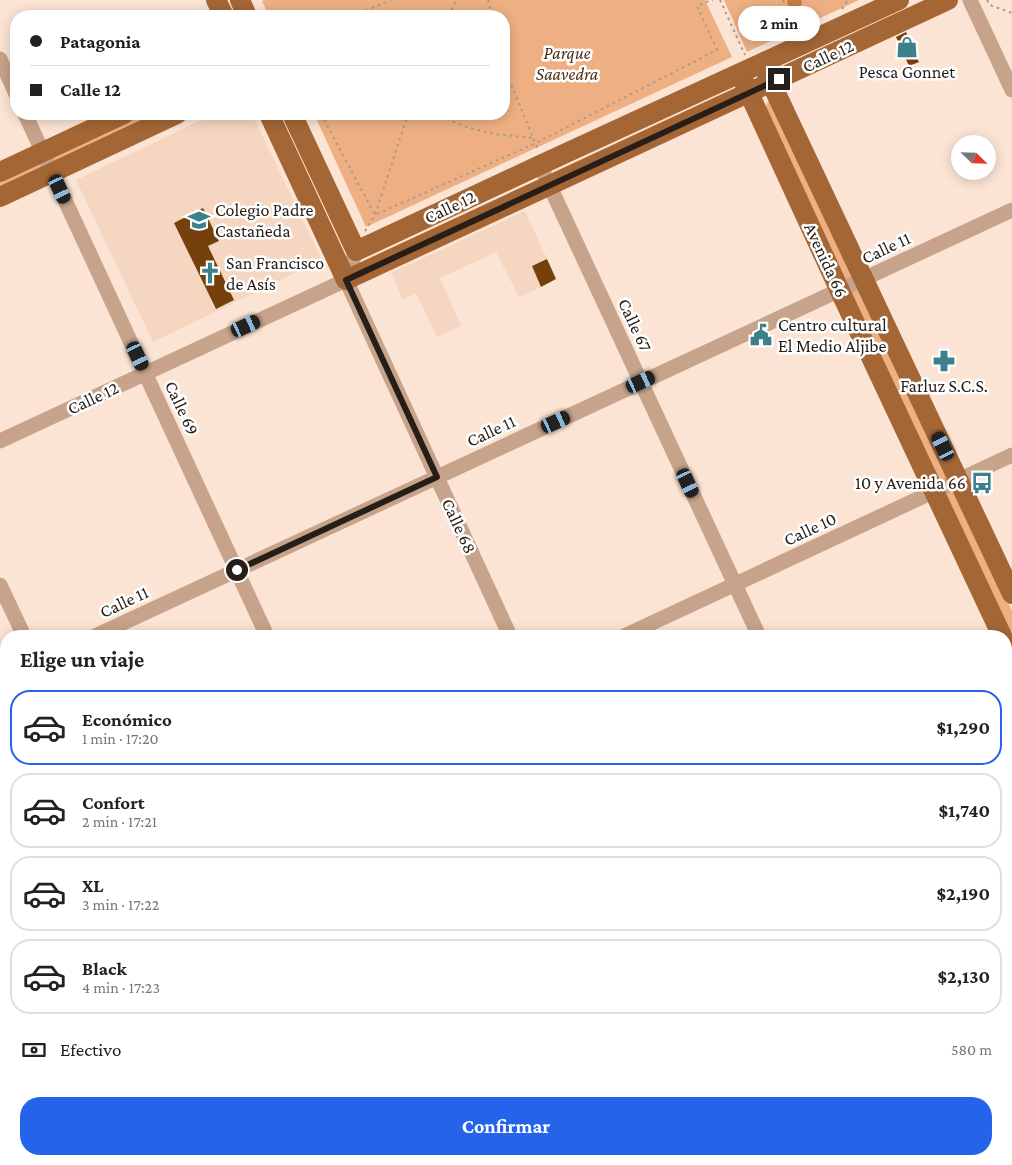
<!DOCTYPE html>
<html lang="es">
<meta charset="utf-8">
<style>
:root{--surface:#fff;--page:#f6f6f6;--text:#222;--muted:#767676;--line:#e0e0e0;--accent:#2563eb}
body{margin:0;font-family:"Crimson Pro",serif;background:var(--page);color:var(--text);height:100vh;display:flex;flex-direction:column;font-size:19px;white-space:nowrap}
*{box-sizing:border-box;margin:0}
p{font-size:16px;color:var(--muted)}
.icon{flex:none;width:28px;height:28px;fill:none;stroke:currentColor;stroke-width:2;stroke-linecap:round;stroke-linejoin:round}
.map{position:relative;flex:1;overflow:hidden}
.drawer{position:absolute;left:0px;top:630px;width:1012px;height:535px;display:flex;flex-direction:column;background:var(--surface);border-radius:20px 20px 0 0;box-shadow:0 2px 12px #0003}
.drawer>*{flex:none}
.hud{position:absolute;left:10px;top:10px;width:500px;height:110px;border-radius:20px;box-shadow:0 2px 12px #0003;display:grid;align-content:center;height:110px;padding:0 20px;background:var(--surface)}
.needle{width:32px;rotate:113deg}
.fabs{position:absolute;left:951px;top:135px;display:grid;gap:10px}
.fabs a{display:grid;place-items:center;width:45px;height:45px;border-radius:50%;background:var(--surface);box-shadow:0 2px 12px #0003;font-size:25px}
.end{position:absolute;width:22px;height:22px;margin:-11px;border:6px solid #261e18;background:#fff;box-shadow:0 0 0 2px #fff}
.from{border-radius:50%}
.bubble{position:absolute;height:35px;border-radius:18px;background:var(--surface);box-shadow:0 2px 12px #0003;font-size:16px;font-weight:700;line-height:35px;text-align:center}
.car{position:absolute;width:15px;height:30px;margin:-15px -8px;border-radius:6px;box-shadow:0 0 4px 1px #0007;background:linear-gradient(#222 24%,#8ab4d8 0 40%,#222 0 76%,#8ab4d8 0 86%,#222 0)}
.hud b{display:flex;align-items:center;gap:18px;height:48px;font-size:19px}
.hud b+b{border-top:1px solid var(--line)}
.hud i{width:12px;height:12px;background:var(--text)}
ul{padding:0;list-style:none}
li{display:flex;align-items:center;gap:15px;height:75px;margin:0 10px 8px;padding:0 10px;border:2px solid var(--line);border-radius:20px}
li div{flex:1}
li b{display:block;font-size:19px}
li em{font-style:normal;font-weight:700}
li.selected{border-color:var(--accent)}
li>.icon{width:45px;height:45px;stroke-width:1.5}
h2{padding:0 20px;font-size:22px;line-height:60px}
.pay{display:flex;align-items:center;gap:12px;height:55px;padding:0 20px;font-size:19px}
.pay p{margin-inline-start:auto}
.cta{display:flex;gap:10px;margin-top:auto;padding:10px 20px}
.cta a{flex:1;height:58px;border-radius:20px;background:var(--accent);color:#fff;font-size:20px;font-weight:700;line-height:58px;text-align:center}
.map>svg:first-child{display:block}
</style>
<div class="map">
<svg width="1012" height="1165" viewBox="0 0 1012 1165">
<rect width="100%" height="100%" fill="#fbe4d4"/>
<g fill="#f4d6c1">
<polygon points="214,114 252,114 322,260 153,342 76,180"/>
<polygon points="525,211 547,259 532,266 541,287 519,297 496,252 440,278 461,326 437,337 416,293 403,299 391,273"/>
</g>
<g fill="#eeb083">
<polygon points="265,0 705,0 732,57 366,227 314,114 504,114 504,16 269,16 262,1"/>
<polygon points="724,0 859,0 747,52"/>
<polygon points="768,101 776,104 1012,611 1012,645 765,109"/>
<polygon points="135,114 159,114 0,188 0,177"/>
</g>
<polygon fill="#c97e41" points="788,0 801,0 802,2 800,8 795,10 789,8 787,2"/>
<g fill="#76400c">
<polygon points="906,32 919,62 909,66 896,37"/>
<polygon points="203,208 219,241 208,246 234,300 216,309 174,223"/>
<polygon points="547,259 556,279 541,287 532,266"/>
</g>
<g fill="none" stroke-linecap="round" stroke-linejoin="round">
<g stroke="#ab998d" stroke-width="2" stroke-dasharray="2.5 4" stroke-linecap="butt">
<polyline points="488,0 492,16"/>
<polyline points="720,0 745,55"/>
<polyline points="783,0 795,31"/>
<polyline points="987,0 990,5 1012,13"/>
<polyline points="842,9 848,0"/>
<polyline points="354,16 391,0"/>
<polyline points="449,16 456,0"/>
<polyline points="504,67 538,150"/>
<polyline points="321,114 375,215 536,143 717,50 697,6 706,2 713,0"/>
<polyline points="435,114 469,128 495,134 534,138"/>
<polyline points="365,231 375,215 408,114"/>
</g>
<g stroke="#c6a38a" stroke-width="15">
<polyline points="970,0 1012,90"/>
<polyline points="0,59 16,94"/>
<polyline points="25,114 267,636"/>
<polyline points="540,165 759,636"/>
<polyline points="356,251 346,280 510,636"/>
<polyline points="0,441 346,280"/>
<polyline points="0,585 24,636"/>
<polyline points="95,636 1012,210"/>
<polyline points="624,636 1012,455"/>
<polyline points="0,681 6,678"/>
<polyline points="1006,704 1012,702"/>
<polyline points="0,928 6,925"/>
<polyline points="1006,946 1012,943"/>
<polyline points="1006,1017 1012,1020"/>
<polyline points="0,1112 6,1126"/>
<polyline points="265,1159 268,1165"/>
<polyline points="508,1159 511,1165"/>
<polyline points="755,1159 758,1165"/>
<polyline points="1002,1159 1004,1165"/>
<polyline points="16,1165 30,1159"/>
<polyline points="531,1165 545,1159"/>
</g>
<g stroke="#a46635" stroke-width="20">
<polyline points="216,0 224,16"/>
<polyline points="240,0 247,16"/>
<polyline points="766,72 1012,594"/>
<polyline points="743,80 840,291 1002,636"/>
<polyline points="269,114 346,280 948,0"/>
<polyline points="292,114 356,251 540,165 899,0"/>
<polyline points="0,172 124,114"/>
<polyline points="0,197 177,114"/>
<polyline points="1006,646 1012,658"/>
</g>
</g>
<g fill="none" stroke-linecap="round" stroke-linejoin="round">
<polyline stroke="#261e18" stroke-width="6" points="237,570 437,477 346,280 779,79"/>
</g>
<defs>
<g id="shop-bare" transform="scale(1.725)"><path d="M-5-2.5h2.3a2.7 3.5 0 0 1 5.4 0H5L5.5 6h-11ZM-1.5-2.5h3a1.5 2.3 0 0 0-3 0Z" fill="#3a818b" stroke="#fff" stroke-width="2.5" paint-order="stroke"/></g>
<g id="school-bare" transform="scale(1.725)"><path d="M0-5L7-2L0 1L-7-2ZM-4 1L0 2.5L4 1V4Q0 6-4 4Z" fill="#3a818b" stroke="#fff" stroke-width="2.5" paint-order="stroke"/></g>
<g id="church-bare" transform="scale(1.725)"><path d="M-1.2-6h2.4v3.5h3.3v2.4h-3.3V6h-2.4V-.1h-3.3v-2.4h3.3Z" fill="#3a818b" stroke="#fff" stroke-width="2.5" paint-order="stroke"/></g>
<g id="civic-bare" transform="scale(1.725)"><path d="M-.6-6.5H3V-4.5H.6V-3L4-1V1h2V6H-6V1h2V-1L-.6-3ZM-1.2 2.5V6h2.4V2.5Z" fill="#3a818b" stroke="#fff" stroke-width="2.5" paint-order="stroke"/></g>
<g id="pharmacy-bare" transform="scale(1.725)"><path d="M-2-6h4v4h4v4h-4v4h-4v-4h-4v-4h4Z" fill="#3a818b" stroke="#fff" stroke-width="2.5" paint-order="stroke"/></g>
<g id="bus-bare" transform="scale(1.725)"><path d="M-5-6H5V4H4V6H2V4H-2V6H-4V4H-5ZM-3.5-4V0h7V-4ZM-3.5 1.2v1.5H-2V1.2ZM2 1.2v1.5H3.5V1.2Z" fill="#3a818b" stroke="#fff" stroke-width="2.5" paint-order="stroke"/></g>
</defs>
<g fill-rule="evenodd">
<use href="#shop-bare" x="907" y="47"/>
<use href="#school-bare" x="199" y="220"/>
<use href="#church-bare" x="210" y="273"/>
<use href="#civic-bare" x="761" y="335"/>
<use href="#pharmacy-bare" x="944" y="361"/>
<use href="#bus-bare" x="982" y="483"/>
</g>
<g text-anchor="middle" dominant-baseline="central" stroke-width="5" stroke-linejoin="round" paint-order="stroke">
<g font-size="18" font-style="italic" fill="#503017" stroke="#fff">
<text x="567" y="53">Parque<tspan x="567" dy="21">Saavedra</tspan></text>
</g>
<g font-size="18" fill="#261e18" stroke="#fff">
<text transform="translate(828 56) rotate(-25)">Calle 12</text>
<text transform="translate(450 207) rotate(-25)">Calle 12</text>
<text transform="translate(886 248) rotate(-25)">Calle 11</text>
<text transform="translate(826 260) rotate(65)">Avenida 66</text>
<text transform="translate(635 325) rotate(65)">Calle 67</text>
<text transform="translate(93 398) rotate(-25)">Calle 12</text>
<text transform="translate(182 408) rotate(65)">Calle 69</text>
<text transform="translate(491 431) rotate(-25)">Calle 11</text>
<text transform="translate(459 526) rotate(65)">Calle 68</text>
<text transform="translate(810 529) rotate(-25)">Calle 10</text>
<text transform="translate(124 602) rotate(-25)">Calle 11</text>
</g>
<g font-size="18" fill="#261e18" stroke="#fff" text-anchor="start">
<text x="907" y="72" text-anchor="middle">Pesca Gonnet</text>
<text x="215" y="210">Colegio Padre<tspan x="215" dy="21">Castañeda</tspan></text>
<text x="226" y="263">San Francisco<tspan x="226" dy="21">de Asís</tspan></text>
<text x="778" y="325">Centro cultural<tspan x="778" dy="21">El Medio Aljibe</tspan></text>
<text x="944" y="386" text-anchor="middle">Farluz S.C.S.</text>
<text x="966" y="483" text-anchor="end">10 y Avenida 66</text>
</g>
</g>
</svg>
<div class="fabs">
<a><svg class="needle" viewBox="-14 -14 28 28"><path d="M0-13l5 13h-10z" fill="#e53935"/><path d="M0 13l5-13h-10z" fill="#767676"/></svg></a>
</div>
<i class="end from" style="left:237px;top:570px"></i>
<i class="end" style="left:779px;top:79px"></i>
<div class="bubble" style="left:738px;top:6px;width:82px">2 min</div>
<i class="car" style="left:60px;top:189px;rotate:155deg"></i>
<i class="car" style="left:246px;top:326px;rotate:65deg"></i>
<i class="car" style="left:138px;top:356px;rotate:155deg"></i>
<i class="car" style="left:641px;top:382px;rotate:65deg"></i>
<i class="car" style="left:556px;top:422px;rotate:65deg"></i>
<i class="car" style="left:943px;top:446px;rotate:334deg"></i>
<i class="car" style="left:688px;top:483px;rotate:155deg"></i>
<div class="hud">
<b><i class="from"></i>Patagonia</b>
<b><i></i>Calle 12</b>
</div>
<section class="drawer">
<h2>Elige un viaje</h2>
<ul>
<li class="selected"><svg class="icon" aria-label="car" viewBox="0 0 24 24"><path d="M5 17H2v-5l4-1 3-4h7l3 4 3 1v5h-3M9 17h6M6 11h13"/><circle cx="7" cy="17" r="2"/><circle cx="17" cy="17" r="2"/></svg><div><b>Económico</b><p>1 min · 17:20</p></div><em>$1,290</em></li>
<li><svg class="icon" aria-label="car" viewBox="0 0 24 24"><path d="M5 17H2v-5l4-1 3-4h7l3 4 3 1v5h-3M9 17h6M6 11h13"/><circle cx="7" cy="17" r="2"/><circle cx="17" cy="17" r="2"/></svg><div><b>Confort</b><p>2 min · 17:21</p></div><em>$1,740</em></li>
<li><svg class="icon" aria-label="car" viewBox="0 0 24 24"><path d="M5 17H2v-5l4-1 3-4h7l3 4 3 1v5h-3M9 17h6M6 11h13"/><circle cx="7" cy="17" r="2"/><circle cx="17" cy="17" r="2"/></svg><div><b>XL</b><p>3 min · 17:22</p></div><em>$2,190</em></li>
<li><svg class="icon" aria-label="car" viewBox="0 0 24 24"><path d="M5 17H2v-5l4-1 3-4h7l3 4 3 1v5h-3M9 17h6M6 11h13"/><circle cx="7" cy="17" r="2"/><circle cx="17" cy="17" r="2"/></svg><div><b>Black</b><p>4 min · 17:23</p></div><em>$2,130</em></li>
</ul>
<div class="pay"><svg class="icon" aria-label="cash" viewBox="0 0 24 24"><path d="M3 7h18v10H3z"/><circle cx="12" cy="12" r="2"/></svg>Efectivo<p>580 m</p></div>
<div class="cta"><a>Confirmar</a></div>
</section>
</div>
